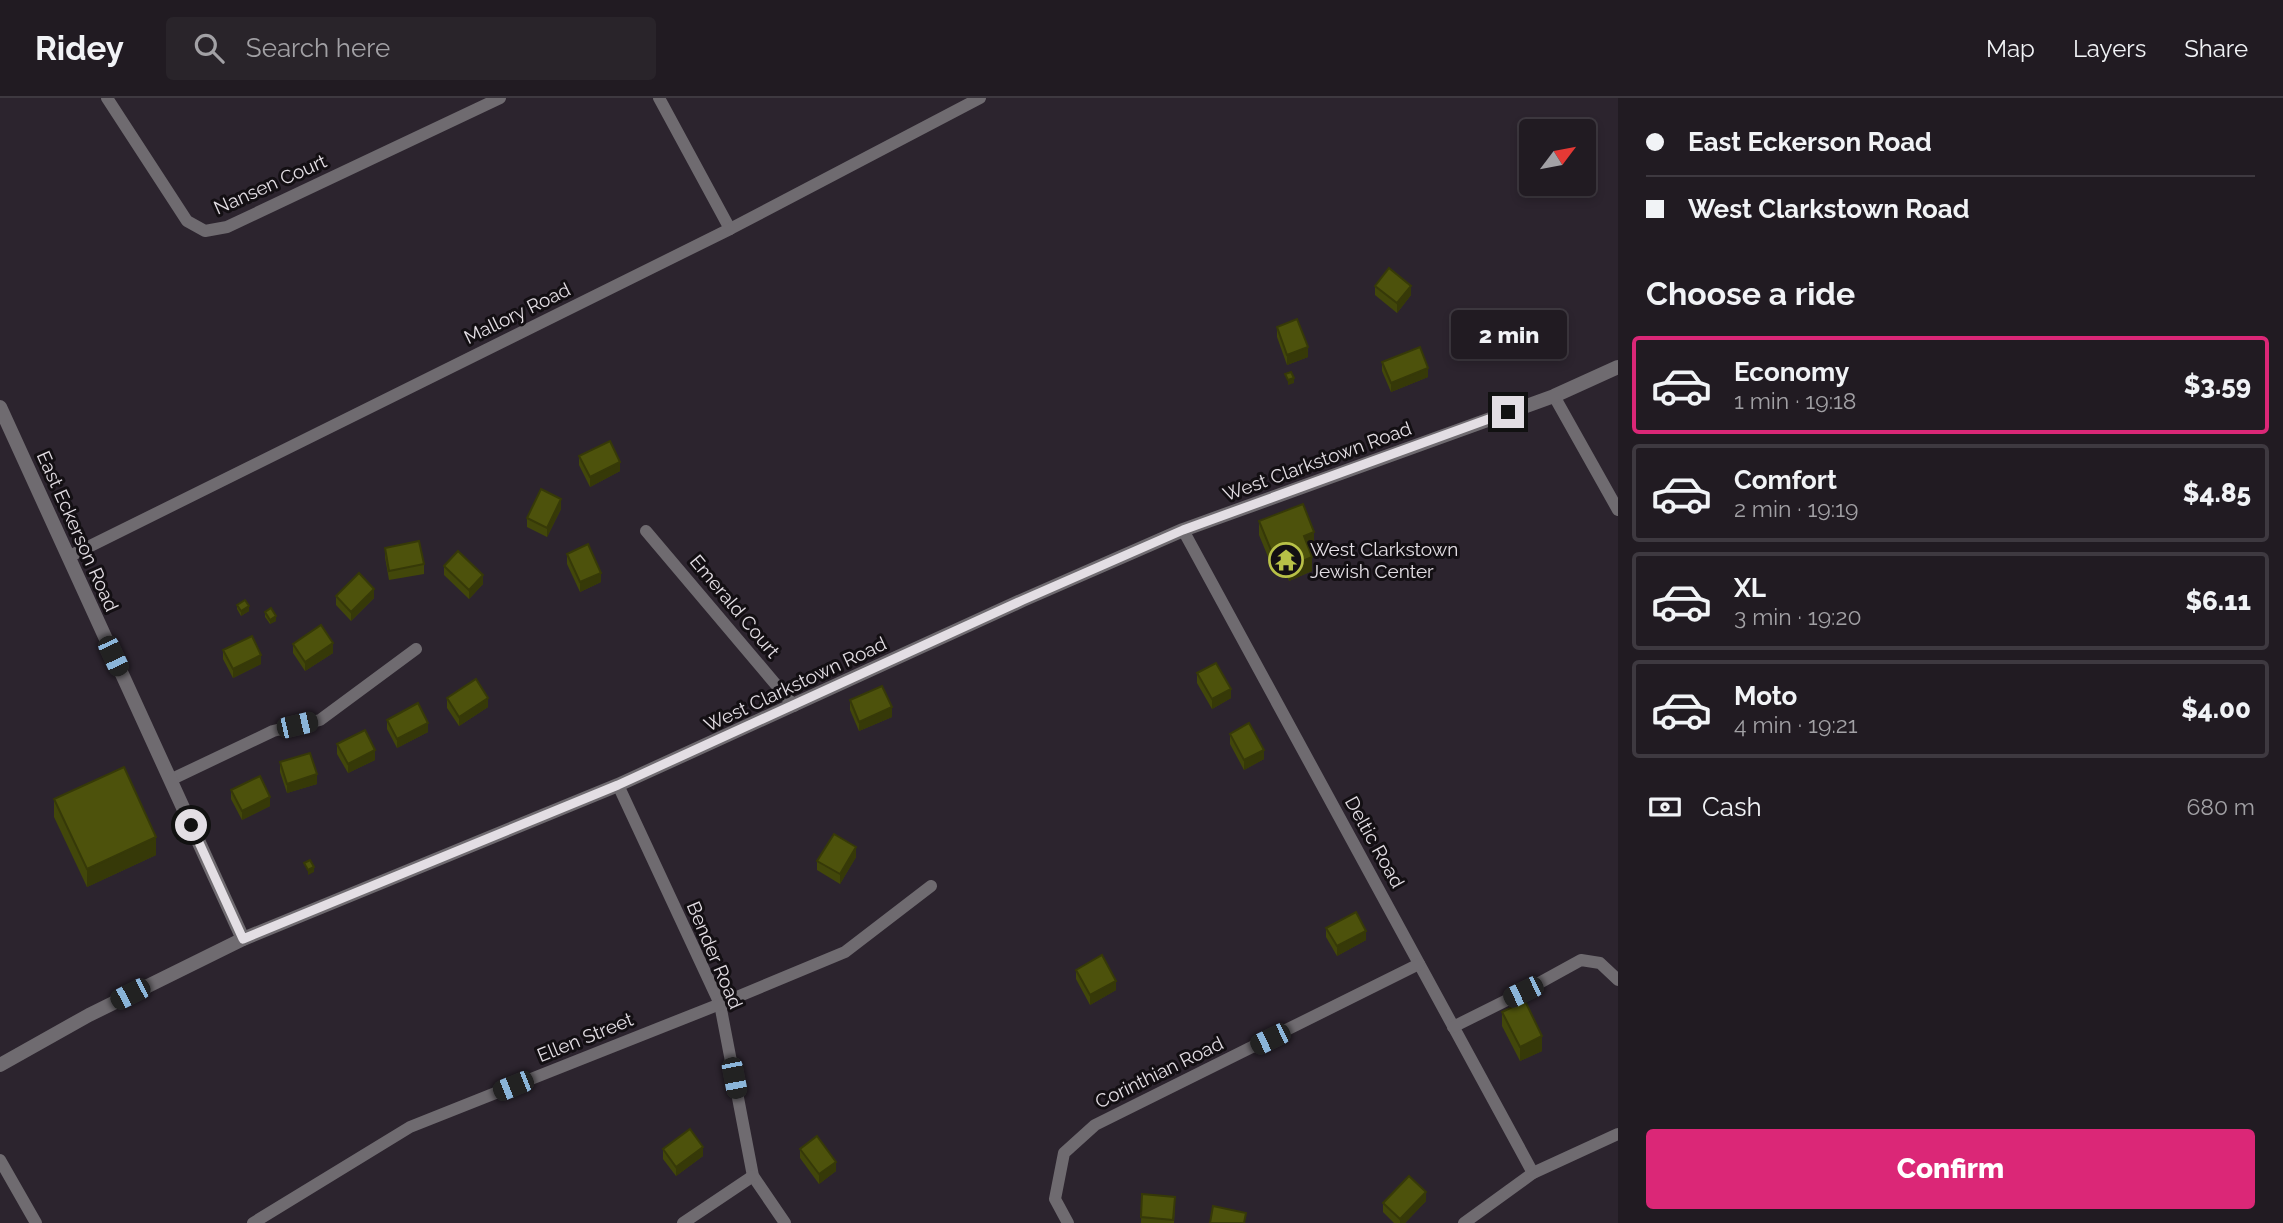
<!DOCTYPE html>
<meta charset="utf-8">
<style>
:root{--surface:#211b22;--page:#29242a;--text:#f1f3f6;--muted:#a2a1a5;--line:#3e3940;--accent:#db2777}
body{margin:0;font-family:Raleway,sans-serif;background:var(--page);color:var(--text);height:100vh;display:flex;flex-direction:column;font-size:26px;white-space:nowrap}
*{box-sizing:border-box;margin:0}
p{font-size:23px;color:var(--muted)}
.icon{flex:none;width:38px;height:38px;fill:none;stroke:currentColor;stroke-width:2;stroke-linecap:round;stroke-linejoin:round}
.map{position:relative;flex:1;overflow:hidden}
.side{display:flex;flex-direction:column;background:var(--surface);width:665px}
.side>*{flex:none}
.top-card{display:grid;align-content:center;height:154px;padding:0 28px;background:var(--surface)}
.needle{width:46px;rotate:58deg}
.buttons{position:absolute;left:1519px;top:21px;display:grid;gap:14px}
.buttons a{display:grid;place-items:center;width:77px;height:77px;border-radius:7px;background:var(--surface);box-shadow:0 4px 10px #0003,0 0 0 2px var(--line);font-size:35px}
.end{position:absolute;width:32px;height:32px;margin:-16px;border:9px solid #e3dee4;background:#111;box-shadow:0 0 0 4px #111}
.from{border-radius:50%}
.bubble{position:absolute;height:49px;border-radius:7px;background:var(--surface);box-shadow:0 4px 10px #0003,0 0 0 2px var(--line);font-size:23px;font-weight:800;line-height:49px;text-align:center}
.car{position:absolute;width:21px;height:42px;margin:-21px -10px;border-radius:9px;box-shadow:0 0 5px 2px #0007;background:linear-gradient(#222 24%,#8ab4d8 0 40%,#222 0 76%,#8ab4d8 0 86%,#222 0)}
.top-card b{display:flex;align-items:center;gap:24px;height:66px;font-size:26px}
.top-card b+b{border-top:2px solid var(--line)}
.top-card i{width:18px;height:18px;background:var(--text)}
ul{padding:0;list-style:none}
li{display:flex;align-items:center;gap:21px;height:98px;margin:0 14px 10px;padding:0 14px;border:4px solid var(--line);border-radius:7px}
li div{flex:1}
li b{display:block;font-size:26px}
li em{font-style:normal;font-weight:800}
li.active{border-color:var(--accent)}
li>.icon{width:63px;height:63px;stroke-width:1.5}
h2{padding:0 28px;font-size:32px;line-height:84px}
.pay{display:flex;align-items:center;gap:18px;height:77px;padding:0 28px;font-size:26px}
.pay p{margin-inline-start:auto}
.cta{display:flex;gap:14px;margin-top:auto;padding:14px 28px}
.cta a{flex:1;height:80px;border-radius:7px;background:var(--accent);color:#fff;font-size:28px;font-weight:800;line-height:80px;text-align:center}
header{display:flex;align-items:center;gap:42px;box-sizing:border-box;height:98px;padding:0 35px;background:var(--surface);border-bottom:2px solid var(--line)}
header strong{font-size:33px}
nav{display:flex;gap:38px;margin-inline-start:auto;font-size:24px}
.search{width:490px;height:63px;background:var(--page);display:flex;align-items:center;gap:18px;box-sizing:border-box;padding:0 24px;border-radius:7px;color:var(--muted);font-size:26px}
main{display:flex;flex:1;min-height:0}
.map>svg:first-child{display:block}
</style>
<header>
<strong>Ridey</strong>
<div class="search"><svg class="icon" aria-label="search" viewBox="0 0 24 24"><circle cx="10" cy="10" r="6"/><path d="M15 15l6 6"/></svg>Search here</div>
<nav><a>Map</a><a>Layers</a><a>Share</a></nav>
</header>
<main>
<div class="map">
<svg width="1618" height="1125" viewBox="0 0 1618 1125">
<rect width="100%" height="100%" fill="#2c242e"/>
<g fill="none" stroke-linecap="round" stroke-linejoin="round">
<g stroke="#6f6b70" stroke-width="12">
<polyline points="107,0 187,123 205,133 227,129 500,0"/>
<polyline points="659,0 730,131"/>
<polyline points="1554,298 1618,412"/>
<polyline points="1183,432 1533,1075"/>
<polyline points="646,433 794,608"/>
<polyline points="68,459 730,131 980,0"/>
<polyline points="170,682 273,633 320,622 416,551"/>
<polyline points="618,687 720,906 753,1078 785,1125"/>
<polyline points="1453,929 1523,894 1581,862 1600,865 1618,882"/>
<polyline points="0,1062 36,1125"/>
<polyline points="253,1125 410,1029 720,906 845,854 931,788"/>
<polyline points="683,1125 753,1078"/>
<polyline points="1068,1125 1055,1101 1064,1055 1095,1027 1419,866"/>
<polyline points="1464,1125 1533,1075 1618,1036"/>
</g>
<g stroke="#6f6b70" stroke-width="14">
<polyline points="0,309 243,841"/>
<polyline points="0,967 89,917 243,841 618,687 1023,502 1183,432 1554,298 1618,269"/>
</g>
</g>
<g fill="#42470a">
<polygon points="1375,188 1411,197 1397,215 1375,197"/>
<polygon points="1277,229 1308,259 1287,267 1277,239"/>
<polygon points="1382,264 1428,279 1391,294 1382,273"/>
<polygon points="579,358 620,373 590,389 579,367"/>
<polygon points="561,411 547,439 527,429 527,420"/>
<polygon points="1259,423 1314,448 1308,450 1312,473 1289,483 1283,467 1273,471 1259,437"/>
<polygon points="385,450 424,466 424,476 389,482 385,459"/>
<polygon points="567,456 601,484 580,494 567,466"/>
<polygon points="444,468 483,486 469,501 444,477"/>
<polygon points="336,498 374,500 351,523 336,507"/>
<polygon points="237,507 249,513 241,518 237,511"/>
<polygon points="265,514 276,523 270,526 265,519"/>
<polygon points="293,546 333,555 305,573 293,555"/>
<polygon points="223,552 261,566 233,580 223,561"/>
<polygon points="1197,575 1231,600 1212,611 1197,585"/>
<polygon points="447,600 488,609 459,628 447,610"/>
<polygon points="850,602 892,619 859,633 850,612"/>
<polygon points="387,622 428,634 397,650 387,631"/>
<polygon points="1230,636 1264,661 1244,672 1230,646"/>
<polygon points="337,646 375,662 348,675 337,656"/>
<polygon points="280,664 317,686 287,695 280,674"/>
<polygon points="231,692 270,708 242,722 231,701"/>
<polygon points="54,701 156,757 87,789 54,719"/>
<polygon points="856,759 840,786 817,772 817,763"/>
<polygon points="1326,830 1366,842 1337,858 1326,839"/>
<polygon points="1076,872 1116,892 1090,907 1076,881"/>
<polygon points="1502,914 1542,953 1520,963 1502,928"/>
<polygon points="663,1051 703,1058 676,1078 663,1061"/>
<polygon points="800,1051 836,1073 819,1086 800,1060"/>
<polygon points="1142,1096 1175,1108 1174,1125 1141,1125"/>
<polygon points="1426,1103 1405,1125 1394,1125 1383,1114 1383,1105"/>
</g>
<g fill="#363908">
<polygon points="1411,188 1411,197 1397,215 1397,205"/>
<polygon points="1308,249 1308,259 1287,267 1287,257"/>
<polygon points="1428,270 1428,279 1391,294 1391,285"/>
<polygon points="1294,280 1294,285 1288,287 1288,282"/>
<polygon points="620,364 620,373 590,389 590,379"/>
<polygon points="561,401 561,411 547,439 547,430"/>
<polygon points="1314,434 1314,448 1304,452 1304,438"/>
<polygon points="1283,453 1283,467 1273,471 1273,457"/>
<polygon points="1312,459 1312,473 1289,483 1289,469"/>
<polygon points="601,475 601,484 580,494 580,484"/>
<polygon points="483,477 483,486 469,501 469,492"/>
<polygon points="374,491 374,500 351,523 351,514"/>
<polygon points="249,508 249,513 241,518 241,513"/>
<polygon points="276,518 276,523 270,526 270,522"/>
<polygon points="333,545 333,555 305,573 305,564"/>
<polygon points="261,557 261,566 233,580 233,571"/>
<polygon points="1231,591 1231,600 1212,611 1212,601"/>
<polygon points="488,600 488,609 459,628 459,619"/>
<polygon points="892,609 892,619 859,633 859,624"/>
<polygon points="428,625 428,634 397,650 397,641"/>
<polygon points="375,652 375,662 348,675 348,666"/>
<polygon points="1264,652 1264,661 1244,672 1244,662"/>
<polygon points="317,676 317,686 287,695 287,686"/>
<polygon points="270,699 270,708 242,722 242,713"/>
<polygon points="156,739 156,757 87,789 87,771"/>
<polygon points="856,749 856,759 840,786 840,776"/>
<polygon points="314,769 314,774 308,777 308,772"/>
<polygon points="1366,833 1366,842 1337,858 1337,848"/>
<polygon points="1116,883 1116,892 1090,907 1090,897"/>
<polygon points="1542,938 1542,953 1520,963 1520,949"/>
<polygon points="703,1049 703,1058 676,1078 676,1069"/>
<polygon points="836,1064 836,1073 819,1086 819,1076"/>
<polygon points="1426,1094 1426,1103 1405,1125 1400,1125 1400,1121"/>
</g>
<g fill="#4d520c" stroke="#363908" stroke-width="2">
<polygon points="1389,170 1411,188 1397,205 1375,188"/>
<polygon points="1297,221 1308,249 1287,257 1277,229"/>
<polygon points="1420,249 1428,270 1391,285 1382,264"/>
<polygon points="1291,274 1294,280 1288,282 1285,276"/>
<polygon points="610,343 620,364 590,379 579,358"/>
<polygon points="541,391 561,401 547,430 527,420"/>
<polygon points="1303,406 1314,434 1304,438 1312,459 1289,469 1283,453 1273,457 1259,423"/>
<polygon points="419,443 424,466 389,473 385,450"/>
<polygon points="588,446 601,475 580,484 567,456"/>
<polygon points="458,453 483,477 469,492 444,468"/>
<polygon points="359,475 374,491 351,514 336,498"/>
<polygon points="245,502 249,508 241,513 237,507"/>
<polygon points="271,510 276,518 270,522 265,514"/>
<polygon points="321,527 333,545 305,564 293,546"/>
<polygon points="252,538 261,557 233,571 223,552"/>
<polygon points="1216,565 1231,591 1212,601 1197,575"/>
<polygon points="476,581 488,600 459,619 447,600"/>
<polygon points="882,588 892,609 859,624 850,602"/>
<polygon points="418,605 428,625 397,641 387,622"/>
<polygon points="1249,625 1264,652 1244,662 1230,636"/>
<polygon points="365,632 375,652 348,666 337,646"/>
<polygon points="310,655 317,676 287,686 280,664"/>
<polygon points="124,669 156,739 87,771 54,701"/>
<polygon points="260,678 270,699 242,713 231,692"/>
<polygon points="834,736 856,749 840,776 817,763"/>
<polygon points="310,762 314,769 308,772 304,765"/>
<polygon points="1356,814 1366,833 1337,848 1326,830"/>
<polygon points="1102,857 1116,883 1090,897 1076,872"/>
<polygon points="1525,903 1542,938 1520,949 1502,914"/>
<polygon points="690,1031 703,1049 676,1069 663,1051"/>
<polygon points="817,1038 836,1064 819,1076 800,1051"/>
<polygon points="1409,1078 1426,1094 1400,1121 1383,1105"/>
<polygon points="1142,1096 1175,1099 1173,1122 1141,1119"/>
<polygon points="1213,1108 1246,1115 1244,1125 1210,1125"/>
</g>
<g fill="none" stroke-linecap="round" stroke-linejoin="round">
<polyline stroke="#e3dee4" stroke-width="9" points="191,727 243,841 618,687 1023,502 1183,432 1508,314"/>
</g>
<defs>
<g id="temple-ring" transform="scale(1.75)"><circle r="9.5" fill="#130f13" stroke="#b8c147" stroke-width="1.5"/><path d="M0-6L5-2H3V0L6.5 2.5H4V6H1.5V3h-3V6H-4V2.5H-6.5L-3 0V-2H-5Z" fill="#b8c147"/></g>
</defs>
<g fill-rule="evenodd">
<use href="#temple-ring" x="1286" y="462"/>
</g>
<g text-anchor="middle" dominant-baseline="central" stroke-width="6" stroke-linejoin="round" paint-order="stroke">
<g font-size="19" fill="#e3dee4" stroke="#130f13">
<text transform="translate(270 86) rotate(-24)">Nansen Court</text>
<text transform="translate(517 215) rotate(-26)">Mallory Road</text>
<text transform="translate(1317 363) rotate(-20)">West Clarkstown Road</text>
<text transform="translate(78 433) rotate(66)">East Eckerson Road</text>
<text transform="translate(735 508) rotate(50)">Emerald Court</text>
<text transform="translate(795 586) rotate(-25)">West Clarkstown Road</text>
<text transform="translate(1375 744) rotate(61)">Deltic Road</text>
<text transform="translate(715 857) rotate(67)">Bender Road</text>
<text transform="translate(585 939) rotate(-22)">Ellen Street</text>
<text transform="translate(1159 974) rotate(-26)">Corinthian Road</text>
</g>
<g font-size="19" fill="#e3dee4" stroke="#130f13" text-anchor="start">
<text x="1310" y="451">West Clarkstown<tspan x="1310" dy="22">Jewish Center</tspan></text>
</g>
</g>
</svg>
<div class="buttons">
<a><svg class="needle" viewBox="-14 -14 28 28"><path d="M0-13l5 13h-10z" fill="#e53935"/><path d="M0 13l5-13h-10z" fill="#a2a1a5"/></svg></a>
</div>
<i class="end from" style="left:191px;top:727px"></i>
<i class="end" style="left:1508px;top:314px"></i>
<div class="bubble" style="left:1451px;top:212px;width:116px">2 min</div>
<i class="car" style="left:113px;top:558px;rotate:155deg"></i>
<i class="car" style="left:297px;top:627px;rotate:77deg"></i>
<i class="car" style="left:1523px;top:894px;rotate:244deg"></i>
<i class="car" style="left:130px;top:896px;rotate:243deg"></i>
<i class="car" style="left:1270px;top:941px;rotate:244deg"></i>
<i class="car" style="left:734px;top:980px;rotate:169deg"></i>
<i class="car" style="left:513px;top:988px;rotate:248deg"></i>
</div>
<section class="side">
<div class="top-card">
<b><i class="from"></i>East Eckerson Road</b>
<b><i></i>West Clarkstown Road</b>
</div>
<h2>Choose a ride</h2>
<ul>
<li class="active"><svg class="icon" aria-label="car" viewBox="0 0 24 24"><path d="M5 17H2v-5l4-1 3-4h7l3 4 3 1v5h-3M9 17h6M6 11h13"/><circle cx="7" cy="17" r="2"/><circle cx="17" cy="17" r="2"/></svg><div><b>Economy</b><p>1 min · 19:18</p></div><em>$3.59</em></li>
<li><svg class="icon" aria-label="car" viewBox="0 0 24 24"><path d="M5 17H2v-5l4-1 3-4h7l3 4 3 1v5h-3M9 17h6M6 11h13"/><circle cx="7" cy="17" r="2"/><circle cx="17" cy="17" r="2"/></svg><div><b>Comfort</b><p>2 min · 19:19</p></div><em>$4.85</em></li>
<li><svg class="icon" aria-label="car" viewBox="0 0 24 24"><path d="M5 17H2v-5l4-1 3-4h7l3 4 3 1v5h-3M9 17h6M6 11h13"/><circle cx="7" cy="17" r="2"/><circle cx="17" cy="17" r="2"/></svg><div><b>XL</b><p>3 min · 19:20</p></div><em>$6.11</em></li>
<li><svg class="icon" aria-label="car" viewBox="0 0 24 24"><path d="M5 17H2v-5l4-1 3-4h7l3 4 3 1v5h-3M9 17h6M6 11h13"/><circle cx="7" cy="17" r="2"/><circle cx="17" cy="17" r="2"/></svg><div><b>Moto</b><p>4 min · 19:21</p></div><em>$4.00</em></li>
</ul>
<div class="pay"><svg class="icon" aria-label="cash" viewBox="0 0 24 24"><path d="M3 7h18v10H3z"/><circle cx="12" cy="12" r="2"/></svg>Cash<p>680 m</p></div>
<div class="cta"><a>Confirm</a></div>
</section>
</main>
